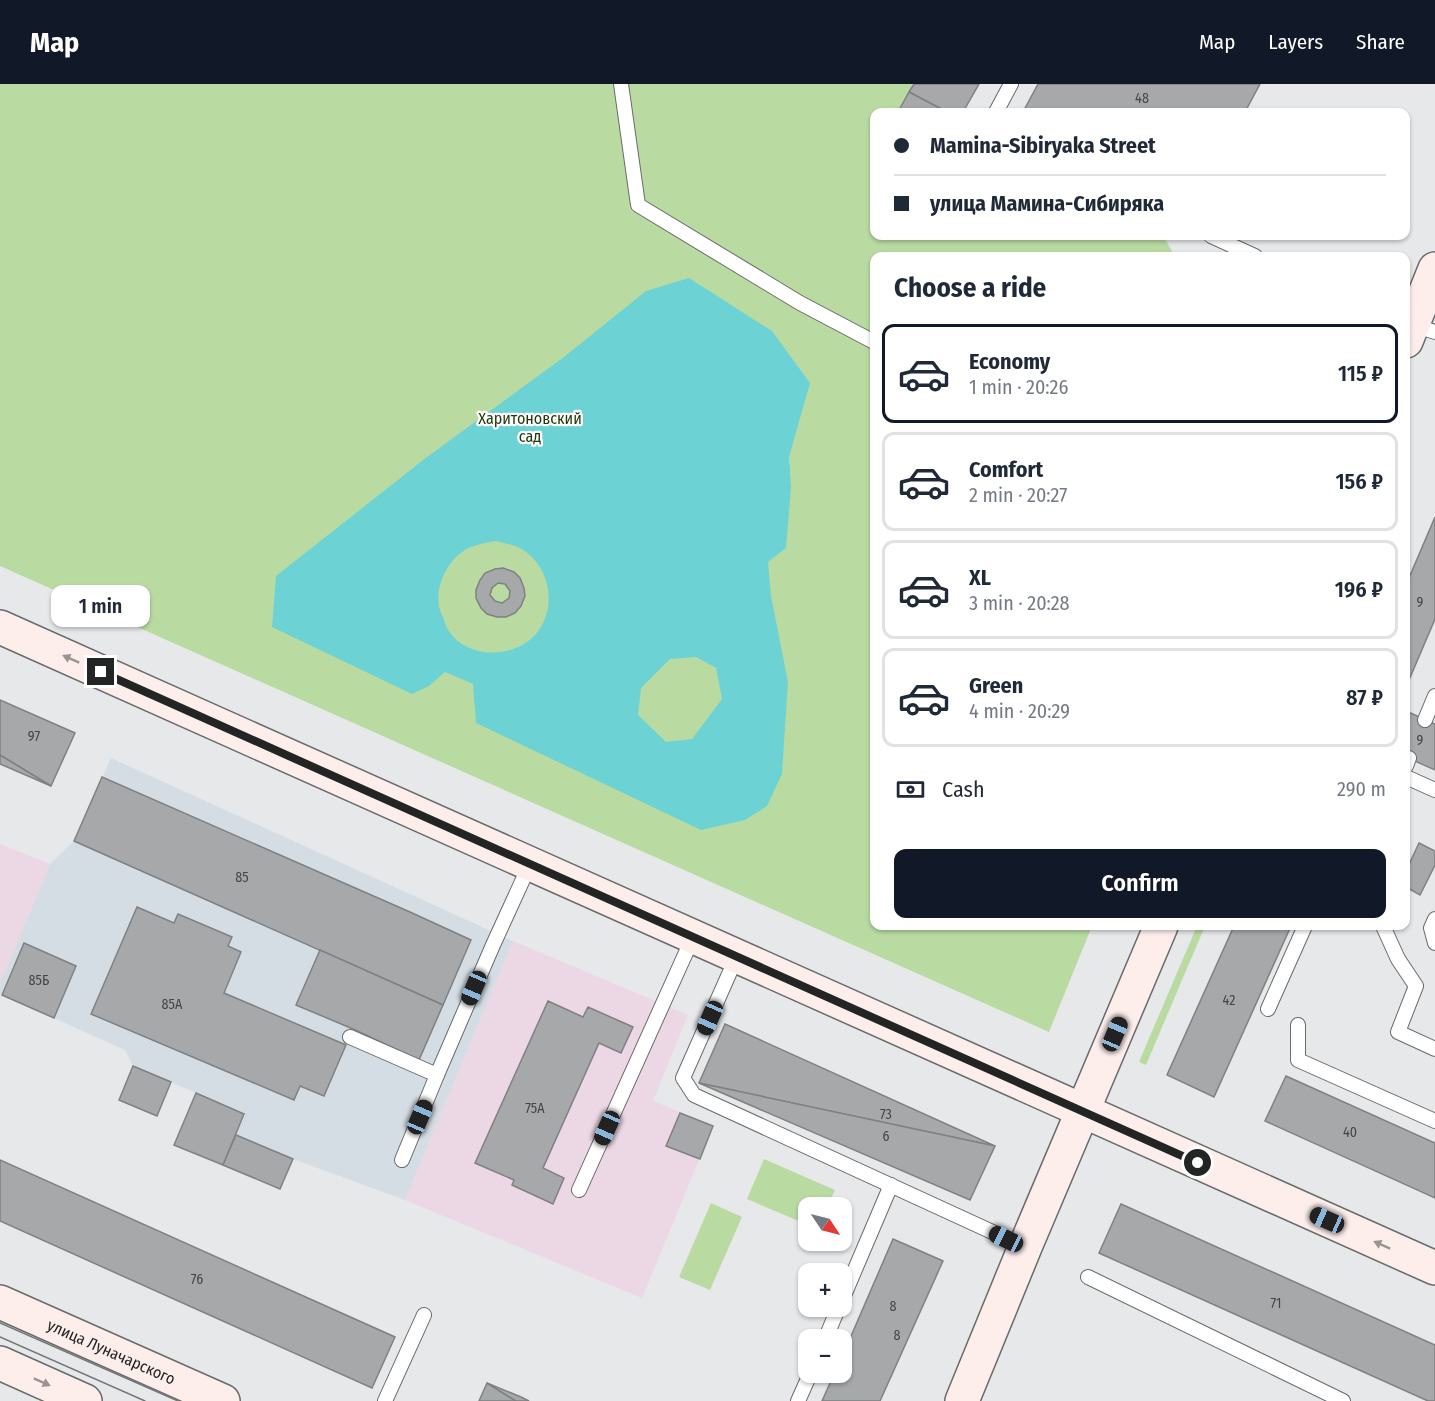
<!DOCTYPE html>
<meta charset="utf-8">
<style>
:root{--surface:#fff;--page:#f2f2f3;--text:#1f2937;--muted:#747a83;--line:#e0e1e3;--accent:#111827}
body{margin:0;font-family:"Fira Sans Condensed",sans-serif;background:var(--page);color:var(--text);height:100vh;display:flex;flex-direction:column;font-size:22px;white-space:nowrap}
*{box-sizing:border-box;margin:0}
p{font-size:20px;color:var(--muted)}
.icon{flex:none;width:33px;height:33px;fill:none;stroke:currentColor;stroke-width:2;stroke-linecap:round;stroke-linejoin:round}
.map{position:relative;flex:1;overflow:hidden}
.details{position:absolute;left:870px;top:168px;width:540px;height:678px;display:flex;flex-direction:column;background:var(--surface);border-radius:12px;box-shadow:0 2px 4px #0004}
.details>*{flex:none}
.hud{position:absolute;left:870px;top:24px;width:540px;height:132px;border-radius:12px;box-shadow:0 2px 4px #0004;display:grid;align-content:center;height:132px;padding:0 24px;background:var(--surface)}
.needle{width:39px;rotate:125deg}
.controls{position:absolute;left:798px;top:1113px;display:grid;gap:12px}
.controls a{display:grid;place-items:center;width:54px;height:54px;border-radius:12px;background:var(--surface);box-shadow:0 2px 4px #0004;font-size:30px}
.end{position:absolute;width:27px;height:27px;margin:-14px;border:8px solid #232424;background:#fff;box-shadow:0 0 0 3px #fff}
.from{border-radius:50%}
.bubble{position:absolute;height:42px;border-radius:12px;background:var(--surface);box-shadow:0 2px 4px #0004;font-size:20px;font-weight:600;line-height:42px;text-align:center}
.car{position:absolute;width:18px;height:36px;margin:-18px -9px;border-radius:8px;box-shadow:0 0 4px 2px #0007;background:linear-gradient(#222 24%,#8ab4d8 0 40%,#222 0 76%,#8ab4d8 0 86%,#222 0)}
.hud b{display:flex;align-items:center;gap:21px;height:57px;font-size:22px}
.hud b+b{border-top:2px solid var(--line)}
.hud i{width:15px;height:15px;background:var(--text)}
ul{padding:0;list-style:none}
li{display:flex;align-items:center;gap:18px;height:99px;margin:0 12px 9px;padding:0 12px;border:3px solid var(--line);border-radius:12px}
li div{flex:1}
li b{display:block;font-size:22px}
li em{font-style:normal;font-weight:600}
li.active{border-color:var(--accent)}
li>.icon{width:54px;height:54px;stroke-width:1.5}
h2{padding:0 24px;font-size:27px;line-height:72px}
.pay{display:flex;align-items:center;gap:15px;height:66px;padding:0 24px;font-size:22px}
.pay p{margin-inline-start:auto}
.cta{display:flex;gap:12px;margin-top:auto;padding:12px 24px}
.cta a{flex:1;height:69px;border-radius:12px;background:var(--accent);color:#fff;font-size:24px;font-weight:600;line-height:69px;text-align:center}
header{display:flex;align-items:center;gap:36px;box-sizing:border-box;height:84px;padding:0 30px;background:var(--accent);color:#fff}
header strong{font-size:28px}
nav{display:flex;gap:33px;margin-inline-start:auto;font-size:21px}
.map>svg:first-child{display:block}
</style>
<header>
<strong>Map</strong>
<nav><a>Map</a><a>Layers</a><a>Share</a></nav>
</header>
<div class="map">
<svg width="1435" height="1317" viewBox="0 0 1435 1317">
<rect width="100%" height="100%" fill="#e6e8ea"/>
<polygon fill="#d5dde4" points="111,674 513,857 405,1116 293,1075 236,1051 244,1029 133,982 125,966 0,910 0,899 50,780 74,757"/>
<g fill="#ecd7e5">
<polygon points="0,760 50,780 0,899"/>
<polygon points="513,857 688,931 653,1017 713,1042 642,1214 405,1116"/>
</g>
<g fill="#b9dba2">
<polygon points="0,0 914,0 898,28 874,28 874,152 1163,152 1175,172 874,172 874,842 1092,842 1049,948 0,482"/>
<polygon points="1197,842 1205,842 1146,981 1139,978"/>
<polygon points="764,1075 835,1106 827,1123 808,1124 808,1141 747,1115"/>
<polygon points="711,1119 742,1133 710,1206 679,1193"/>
</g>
<path fill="#6dd2d4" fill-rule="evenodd" d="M689,194L772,247L810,299L789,373L791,403L786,464L768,478L771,512L788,598L782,690L767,722L745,736L701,746L476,639L473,600L445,588L429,602L412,610L272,543L276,492L427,373L564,273L646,207ZM496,457C507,460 518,461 526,468C550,486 556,521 539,546C519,575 468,577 448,546C445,541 444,534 441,529C433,509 444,481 462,468C472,461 484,459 496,457ZM696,573L716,584L722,615L692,655L666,658L638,631L641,604L670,575Z"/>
<g fill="#a7a8aa" stroke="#7f8183" stroke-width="1.5" fill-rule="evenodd">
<polygon points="914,0 979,0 963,28 947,28 909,8"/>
<polygon points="1038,0 1260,0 1245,28 1023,28"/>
<polygon points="909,8 947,28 898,28"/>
<polygon points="1435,433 1435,535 1406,603 1406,501"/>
<path d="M503,484L514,488L520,494L524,504L525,512L521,522L515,529L506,533H497L487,530L481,524L476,514V506L480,496L485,489L495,485ZM498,499L505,500L510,507L509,514L502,519L495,517L490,511L492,504Z"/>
<polygon points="0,616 75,649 51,702 0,671"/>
<polygon points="1406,627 1435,640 1435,686 1406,673"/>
<polygon points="0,671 51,702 0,680"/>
<polygon points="102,693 410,828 471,856 443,921 74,757"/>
<polygon points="1419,759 1435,767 1435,781 1420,811 1406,803 1406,787"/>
<polygon points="137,823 174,839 178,830 232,853 228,862 241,868 224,909 346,961 324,1012 300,1002 294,1016 91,930"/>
<polygon points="1234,842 1291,842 1214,1013 1167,991"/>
<polygon points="24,859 76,882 54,934 2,911"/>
<polygon points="320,866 443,921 419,976 353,945 296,921"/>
<polygon points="548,917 583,933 588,923 633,943 621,969 599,959 543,1084 564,1094 553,1120 512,1101 514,1096 475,1079"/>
<polygon points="725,940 995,1062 699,999"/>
<polygon points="133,982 171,998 157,1032 119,1016"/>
<polygon points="1286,992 1435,1059 1435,1114 1265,1037"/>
<polygon points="699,999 995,1062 970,1116"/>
<polygon points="196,1009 244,1030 223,1081 174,1061"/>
<polygon points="680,1029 713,1042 700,1075 666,1062"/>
<polygon points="236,1051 293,1075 280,1105 223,1081"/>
<polygon points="0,1076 395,1253 372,1304 0,1137"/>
<polygon points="1121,1120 1435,1261 1435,1317 1428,1317 1099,1169"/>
<polygon points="893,1155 943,1177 880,1317 822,1317 835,1288 842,1288 842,1273"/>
<polygon points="487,1299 516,1317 479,1317"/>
<polygon points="487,1299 521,1313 529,1317 516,1317"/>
</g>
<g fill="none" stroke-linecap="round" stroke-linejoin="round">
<g stroke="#686a6b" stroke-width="16">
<g id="lane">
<polyline points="621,0 638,121 800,219 874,258"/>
<polyline points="996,28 1011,0"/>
<polyline points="1211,152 1255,172"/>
<polyline points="1413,241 1435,248"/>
<polyline points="1425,636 1435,612"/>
<polyline points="1406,682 1409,674"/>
<polyline points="1406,693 1435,706"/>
<polyline points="1435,835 1431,844 1435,859"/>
<polyline points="1383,842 1398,875 1416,902 1398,948 1435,965"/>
<polyline points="737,872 683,994 694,1011 1025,1163"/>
<polyline points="1268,925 1305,842"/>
<polyline points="1298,941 1298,976 1435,1037"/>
<polyline points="350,953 437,991 493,861 530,780"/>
<polyline points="402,1076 437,991"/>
<polyline points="579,1106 693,853"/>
<polyline points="1088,1193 1343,1317"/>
<polyline points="842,1216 891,1101"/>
<polyline points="825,1256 839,1222"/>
<polyline points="385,1317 424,1231"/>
<polyline points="798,1317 811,1288"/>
</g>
</g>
<g stroke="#686a6b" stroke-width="36">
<g id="secondary">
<polyline points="1406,257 1435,185"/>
<polyline points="0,543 1435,1184"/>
<path id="s1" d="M0,1218L223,1317"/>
<polyline points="0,1279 85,1317"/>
<polyline points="962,1317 1025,1163 1161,842"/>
</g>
</g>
<use href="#lane" stroke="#fff" stroke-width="14"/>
<use href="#secondary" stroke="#fdeeec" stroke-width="33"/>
<g stroke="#747576" stroke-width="1.5">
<polyline points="0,1239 178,1317"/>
<polyline points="0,1253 145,1317"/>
</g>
</g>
<defs><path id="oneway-solid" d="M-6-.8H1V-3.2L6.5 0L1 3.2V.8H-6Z" transform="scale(1.5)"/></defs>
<g fill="#9b9392">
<use href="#oneway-solid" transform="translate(71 575) rotate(-156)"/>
<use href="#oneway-solid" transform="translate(1382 1161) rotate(-156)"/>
<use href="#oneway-solid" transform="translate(42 1298) rotate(24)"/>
</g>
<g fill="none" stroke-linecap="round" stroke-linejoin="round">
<polyline stroke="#232424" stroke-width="8" points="101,588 1198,1079"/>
</g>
<g text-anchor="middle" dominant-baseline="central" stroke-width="4.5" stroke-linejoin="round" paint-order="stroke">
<g font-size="14" fill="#444546">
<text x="1142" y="14">48</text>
<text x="1420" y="518">9</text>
<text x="34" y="652">97</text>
<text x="1420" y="656">9</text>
<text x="242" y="793">85</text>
<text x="39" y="896">85Б</text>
<text x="1229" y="916">42</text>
<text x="172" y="920">85А</text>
<text x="535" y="1024">75А</text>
<text x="886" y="1030">73</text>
<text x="1350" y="1048">40</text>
<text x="886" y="1052">6</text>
<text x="197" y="1195">76</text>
<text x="1276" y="1219">71</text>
<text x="893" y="1222">8</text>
<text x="897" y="1251">8</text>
</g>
<g font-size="16" fill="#1f3609" stroke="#fff">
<text x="530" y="334">Харитоновский<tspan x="530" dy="18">сад</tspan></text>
</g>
<g font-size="16" fill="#232424" stroke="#fff">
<text stroke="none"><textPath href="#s1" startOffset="122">улица Луначарского</textPath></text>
</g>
</g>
</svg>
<div class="controls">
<a><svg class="needle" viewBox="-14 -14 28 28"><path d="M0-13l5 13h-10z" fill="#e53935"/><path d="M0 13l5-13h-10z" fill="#747a83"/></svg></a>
<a>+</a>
<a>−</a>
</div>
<i class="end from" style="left:1198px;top:1079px"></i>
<i class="end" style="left:101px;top:588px"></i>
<div class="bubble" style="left:51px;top:501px;width:99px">1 min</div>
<i class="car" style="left:474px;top:904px;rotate:203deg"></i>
<i class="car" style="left:710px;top:934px;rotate:204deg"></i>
<i class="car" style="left:1115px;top:950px;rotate:23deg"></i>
<i class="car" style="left:420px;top:1033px;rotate:23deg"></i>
<i class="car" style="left:607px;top:1044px;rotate:204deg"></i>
<i class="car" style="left:1327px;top:1136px;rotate:294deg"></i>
<i class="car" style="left:1006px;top:1155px;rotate:296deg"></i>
<div class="hud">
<b><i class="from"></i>Mamina-Sibiryaka Street</b>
<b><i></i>улица Мамина-Сибиряка</b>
</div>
<section class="details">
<h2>Choose a ride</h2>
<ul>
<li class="active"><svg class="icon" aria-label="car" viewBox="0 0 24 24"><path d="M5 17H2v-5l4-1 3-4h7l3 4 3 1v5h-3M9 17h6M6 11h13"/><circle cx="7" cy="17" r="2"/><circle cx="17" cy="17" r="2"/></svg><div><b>Economy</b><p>1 min · 20:26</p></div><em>115 ₽</em></li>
<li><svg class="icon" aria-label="car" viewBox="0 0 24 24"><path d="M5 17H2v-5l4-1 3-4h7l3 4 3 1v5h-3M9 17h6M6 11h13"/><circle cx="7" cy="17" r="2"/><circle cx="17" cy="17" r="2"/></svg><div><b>Comfort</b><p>2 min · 20:27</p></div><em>156 ₽</em></li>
<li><svg class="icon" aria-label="car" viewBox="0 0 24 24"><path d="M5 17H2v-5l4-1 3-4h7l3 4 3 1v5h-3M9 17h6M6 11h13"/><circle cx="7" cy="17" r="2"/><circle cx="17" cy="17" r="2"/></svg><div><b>XL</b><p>3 min · 20:28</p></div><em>196 ₽</em></li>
<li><svg class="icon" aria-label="car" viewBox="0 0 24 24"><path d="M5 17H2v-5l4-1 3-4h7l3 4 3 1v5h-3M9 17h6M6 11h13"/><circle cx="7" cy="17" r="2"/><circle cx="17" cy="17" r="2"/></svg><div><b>Green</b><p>4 min · 20:29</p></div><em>87 ₽</em></li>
</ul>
<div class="pay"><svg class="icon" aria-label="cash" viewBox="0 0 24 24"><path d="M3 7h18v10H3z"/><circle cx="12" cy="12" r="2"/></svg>Cash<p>290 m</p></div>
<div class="cta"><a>Confirm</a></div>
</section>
</div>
